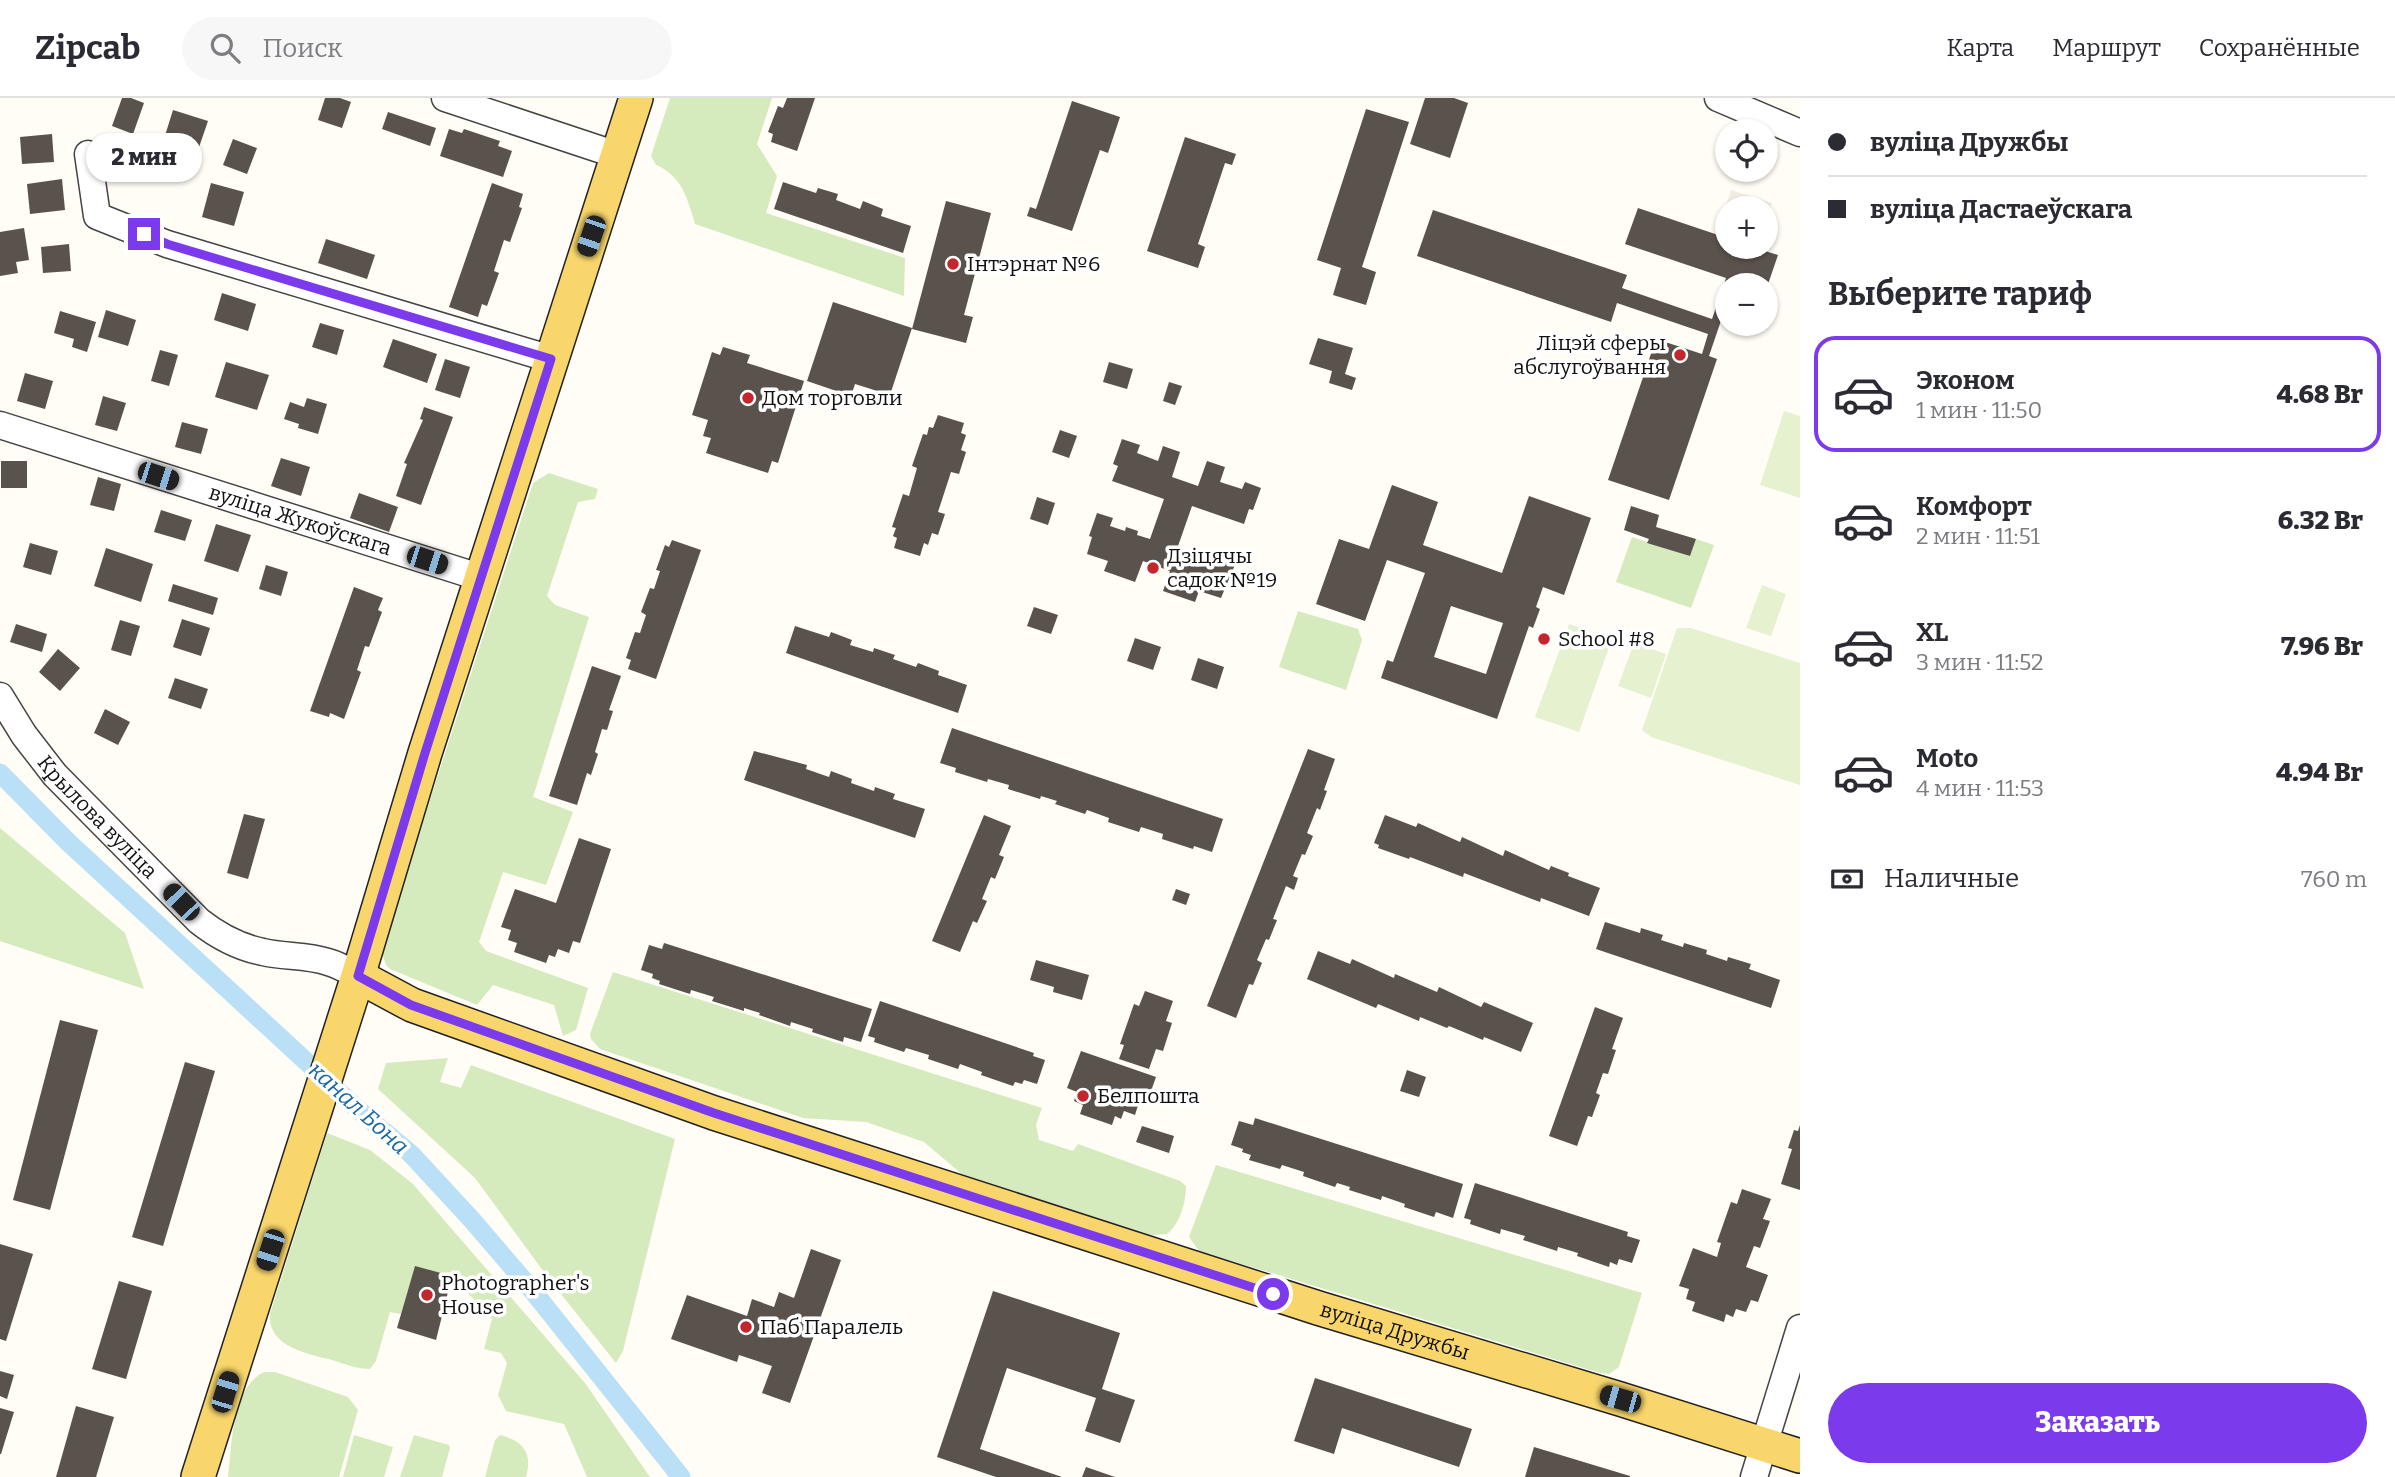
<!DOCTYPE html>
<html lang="ru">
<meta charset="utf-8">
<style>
:root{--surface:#fff;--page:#f7f7f7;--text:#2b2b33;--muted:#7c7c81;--line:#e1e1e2;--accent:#7c3aed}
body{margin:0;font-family:Bitter,serif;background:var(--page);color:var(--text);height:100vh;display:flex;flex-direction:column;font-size:26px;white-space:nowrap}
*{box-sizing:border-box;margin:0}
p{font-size:23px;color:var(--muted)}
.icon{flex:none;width:38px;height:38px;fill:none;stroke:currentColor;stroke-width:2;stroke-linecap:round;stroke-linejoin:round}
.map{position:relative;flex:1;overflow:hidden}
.panel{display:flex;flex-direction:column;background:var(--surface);width:595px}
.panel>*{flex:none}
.guide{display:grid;align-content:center;height:154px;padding:0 28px;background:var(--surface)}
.tools{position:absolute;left:1715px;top:21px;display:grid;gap:14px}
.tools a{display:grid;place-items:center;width:63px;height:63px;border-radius:50%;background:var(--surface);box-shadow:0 2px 5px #0004;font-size:35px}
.end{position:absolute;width:32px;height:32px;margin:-16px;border:9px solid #7c3aed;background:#fff;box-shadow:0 0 0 4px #fff}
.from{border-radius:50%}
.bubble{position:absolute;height:49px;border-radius:24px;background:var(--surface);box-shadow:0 2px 5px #0004;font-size:23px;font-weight:800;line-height:49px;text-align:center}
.car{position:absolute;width:21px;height:42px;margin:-21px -10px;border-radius:9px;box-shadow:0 0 5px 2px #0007;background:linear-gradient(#222 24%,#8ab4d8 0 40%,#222 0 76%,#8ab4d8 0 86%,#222 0)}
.guide b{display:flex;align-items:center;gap:24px;height:66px;font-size:26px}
.guide b+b{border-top:2px solid var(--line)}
.guide i{width:18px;height:18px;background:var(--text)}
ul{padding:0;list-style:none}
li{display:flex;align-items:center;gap:21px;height:116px;margin:0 14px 10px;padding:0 14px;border:4px solid transparent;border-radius:21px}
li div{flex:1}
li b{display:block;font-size:26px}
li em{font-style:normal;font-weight:800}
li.active{border-color:var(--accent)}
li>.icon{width:63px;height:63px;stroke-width:1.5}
h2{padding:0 28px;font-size:32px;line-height:84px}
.pay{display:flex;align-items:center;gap:18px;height:77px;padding:0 28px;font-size:26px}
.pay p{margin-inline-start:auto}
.action{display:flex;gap:14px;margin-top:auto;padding:14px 28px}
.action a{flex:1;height:80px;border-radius:42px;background:var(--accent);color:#fff;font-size:28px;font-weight:800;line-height:80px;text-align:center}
header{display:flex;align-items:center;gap:42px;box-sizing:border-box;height:98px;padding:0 35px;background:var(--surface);border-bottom:2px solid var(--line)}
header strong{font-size:33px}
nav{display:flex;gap:38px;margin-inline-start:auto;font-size:24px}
.search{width:490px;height:63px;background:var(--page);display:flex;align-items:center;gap:18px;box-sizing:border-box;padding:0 24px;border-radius:38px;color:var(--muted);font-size:26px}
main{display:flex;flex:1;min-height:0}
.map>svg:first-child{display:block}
</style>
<header>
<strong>Zipcab</strong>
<div class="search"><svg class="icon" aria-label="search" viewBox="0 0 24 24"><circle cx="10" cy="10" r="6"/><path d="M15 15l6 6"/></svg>Поиск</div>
<nav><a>Карта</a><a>Маршрут</a><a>Сохранённые</a></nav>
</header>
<main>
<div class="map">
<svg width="1800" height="1379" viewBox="0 0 1800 1379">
<rect width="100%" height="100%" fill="#fffdf5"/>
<g fill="#d5ebbd">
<path d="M670,0H772L757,46L777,78L766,115L905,160L904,198L695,126C688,101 681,77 656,67L651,58Z"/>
<polygon points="549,375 598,391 595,401 578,404 547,498 555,507 589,519 533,699 573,714 546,787 503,774 479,844 486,853 588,890 576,932 563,938 554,907 493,887 477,907 390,871 386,867 381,852 533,385"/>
<polygon points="1632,439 1690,458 1696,441 1714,447 1691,510 1616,484"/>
<polygon points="1298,513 1358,531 1362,542 1346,592 1279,569"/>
<polygon points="0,730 125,835 144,891 0,843"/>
<path d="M613,874L1042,1010L1036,1027L1039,1042L1073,1053L1078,1046L1180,1083L1186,1088C1186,1104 1180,1126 1167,1136L1151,1137L964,1078L924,1044L866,1024L803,1020L600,951L591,941L590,936Z"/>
<polygon points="448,960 440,984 461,990 471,967 675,1041 623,1253 616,1265 549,1181 475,1080 378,991 386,965"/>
<path d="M327,1035L370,1052L413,1086L585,1285L650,1379H587L564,1326L506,1313L498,1297L507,1265L501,1255L484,1251L492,1221L452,1178L415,1169L401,1216L390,1214L376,1263L370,1271C357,1271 344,1266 332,1262C308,1256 267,1249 270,1216Z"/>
<polygon points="1216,1067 1642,1195 1619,1269 1609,1276 1600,1275 1199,1153 1189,1139"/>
<path d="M264,1274H275L348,1299L358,1312L339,1379H228C232,1348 231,1290 264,1274Z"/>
<polygon points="354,1337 393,1349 384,1379 343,1379"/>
<polygon points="414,1337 449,1347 450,1350 442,1379 400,1379"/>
<path d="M500,1337C523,1343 533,1355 526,1379H485L495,1342Z"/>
</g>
<g fill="#e6f2cf">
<polygon points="1784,313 1800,318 1800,400 1760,387"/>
<polygon points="1762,487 1786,496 1771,538 1746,530"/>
<polygon points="1569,526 1612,541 1579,634 1535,619"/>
<polygon points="1677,530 1691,530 1800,565 1800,687 1651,639 1642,632"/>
<polygon points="1634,545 1666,556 1651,600 1618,588"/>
</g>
<polygon fill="#f1ede2" points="1731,92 1772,105 1766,124 1766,110 1727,110 1727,115 1724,114"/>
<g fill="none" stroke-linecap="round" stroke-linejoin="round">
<polyline stroke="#b9e0f7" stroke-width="19" points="0,675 68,744 362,1015 411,1056 472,1122 532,1192 681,1379"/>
</g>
<g fill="#5a524d" fill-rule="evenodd">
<polygon points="122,0 131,0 144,5 133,36 112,28"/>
<polygon points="325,0 340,0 351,4 342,30 318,22"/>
<polygon points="787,0 815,0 797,53 771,44 773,36 768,34 778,8 783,10"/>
<polygon points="1425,0 1454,0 1468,5 1450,60 1410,46"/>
<polygon points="1072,3 1120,19 1108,55 1100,52 1072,133 1027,118 1030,109 1036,111"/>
<polygon points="1366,11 1409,24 1362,169 1376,174 1366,207 1333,197 1341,170 1317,162"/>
<polygon points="173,12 208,23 197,55 163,44"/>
<polygon points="388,14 436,30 430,48 382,31"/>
<polygon points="449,31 462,35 464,31 500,43 498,48 512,53 503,79 440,58"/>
<polygon points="52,36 54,64 22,66 20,39"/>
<polygon points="1185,39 1236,56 1232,67 1225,65 1198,146 1205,149 1198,170 1147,153"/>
<polygon points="233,41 257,50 247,76 223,67"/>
<polygon points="62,81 65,112 30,116 27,86"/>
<polygon points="783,84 816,95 818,90 838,96 836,102 860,111 863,103 883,111 881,118 911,128 903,155 774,111"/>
<polygon points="211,85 244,94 234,128 202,119"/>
<polygon points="492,85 523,96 519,109 522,110 510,144 504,142 494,173 499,175 487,208 482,206 478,219 449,209"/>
<polygon points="946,103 991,115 964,217 973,219 966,245 912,231"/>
<polygon points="1638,110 1727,140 1727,149 1752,149 1778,157 1766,192 1766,187 1743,187 1734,184 1733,187 1727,187 1727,205 1709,258 1717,261 1669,402 1608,382 1656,241 1702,256 1708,236 1617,205 1611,224 1417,158 1433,112 1627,177 1622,190 1712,221 1726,180 1625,146"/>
<polygon points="24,130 29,162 16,164 18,175 0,178 0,134"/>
<polygon points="326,141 375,157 367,181 318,165"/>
<polygon points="69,146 71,173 43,175 41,149"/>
<polygon points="222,195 256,206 248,233 214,222"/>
<polygon points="833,204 912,230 890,297 855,286 851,298 807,283"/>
<polygon points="106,212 136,222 128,248 98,239"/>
<polygon points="60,213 96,224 87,254 72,249 74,241 54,235"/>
<polygon points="320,225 344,232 337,257 312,249"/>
<polygon points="1318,240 1353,250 1345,276 1356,280 1352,292 1329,285 1332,273 1309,266"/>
<polygon points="393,241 437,256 427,285 383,269"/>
<polygon points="723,249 750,257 747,265 804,283 778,365 772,363 768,375 706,355 711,340 703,338 708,322 692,317 712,254 720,257"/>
<polygon points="160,252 178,257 169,288 151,283"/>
<polygon points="445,261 470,269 460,300 435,292"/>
<polygon points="226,264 269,277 257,312 215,299"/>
<polygon points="1109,264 1133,271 1127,291 1103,284"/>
<polygon points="25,275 53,283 45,311 17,303"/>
<polygon points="1169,284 1182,288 1175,307 1163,303"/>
<polygon points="103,298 126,305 117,333 95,327"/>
<polygon points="307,300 327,306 318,336 298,330 299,326 284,321 290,304 304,309"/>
<polygon points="424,309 453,319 421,407 396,398 407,366 404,365 423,322 420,321"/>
<polygon points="938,317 964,325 961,335 966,337 961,352 966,354 959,376 951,374 938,414 945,416 938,437 932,435 928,447 924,445 920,458 894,450 897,440 893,438 896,430 892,429 903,396 909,398 917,370 912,368 923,336 927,337 929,329 933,330"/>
<polygon points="182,324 208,331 201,356 175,349"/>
<polygon points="1060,332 1077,338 1069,360 1052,354"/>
<polygon points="1122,341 1140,347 1137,355 1158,363 1163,348 1180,354 1172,379 1198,388 1207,363 1225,369 1220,384 1242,391 1245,384 1261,390 1253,412 1249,411 1244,426 1192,408 1177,451 1192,456 1193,451 1205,455 1203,459 1216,464 1219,456 1237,462 1221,500 1199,493 1195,504 1163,493 1170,473 1143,463 1135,484 1104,473 1108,463 1087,456 1092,439 1089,438 1097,415 1113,420 1110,428 1125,433 1126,429 1138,433 1137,437 1150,441 1164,401 1112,383 1118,368 1113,366"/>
<polygon points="281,360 310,369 301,398 271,388"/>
<rect x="1" y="363" width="26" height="27"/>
<polygon points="98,379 121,386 114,413 90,407"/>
<path d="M1392,387L1438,404L1423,447L1502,475L1529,398L1591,420L1564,497L1543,489L1536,509L1540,511L1533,530L1529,528L1497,621L1381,580L1387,562L1393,564L1425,475L1387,462L1365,523L1316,506L1339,441L1369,451ZM1451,508L1503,525L1486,576L1434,559Z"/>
<polygon points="359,395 398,409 389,434 350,420"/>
<polygon points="1037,399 1055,405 1048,427 1030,421"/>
<polygon points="1631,408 1659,417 1656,429 1696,441 1690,458 1647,445 1649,441 1624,432"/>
<polygon points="161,412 192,422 185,443 154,434"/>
<polygon points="216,426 251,437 238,474 204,463"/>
<polygon points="672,442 701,452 656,581 628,571 631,562 626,560 635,534 640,535 646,517 641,514 650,490 654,491 660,473 656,472 665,447 669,449"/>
<polygon points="30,445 58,453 51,477 23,469"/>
<polygon points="106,450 153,466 141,504 94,488"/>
<polygon points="266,467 288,474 281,498 259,491"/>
<polygon points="173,486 218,500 213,517 168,503"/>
<polygon points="354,489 383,500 378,512 382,514 369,549 365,548 357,572 361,574 344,621 330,615 329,619 310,613"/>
<polygon points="1034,509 1058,517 1051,536 1027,528"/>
<polygon points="182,521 210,530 201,558 173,549"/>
<polygon points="120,522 140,528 131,558 111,552"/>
<polygon points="16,526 47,536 42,554 10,544"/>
<polygon points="795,528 829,539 831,534 852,542 850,547 873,554 874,550 895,557 893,561 916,569 918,565 939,573 938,577 967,587 958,615 786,555"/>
<polygon points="1135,540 1161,549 1153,572 1127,563"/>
<polygon points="58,551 80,570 60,593 39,574"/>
<polygon points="1198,560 1224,569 1217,591 1191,582"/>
<polygon points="592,568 621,578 609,612 613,613 607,632 602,631 595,654 598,656 591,677 587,675 577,707 549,698"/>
<polygon points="175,580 208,591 201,611 168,600"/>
<polygon points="105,611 130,624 118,647 94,635"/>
<polygon points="952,630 1223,721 1212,754 1194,748 1193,751 1162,741 1163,736 1141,729 1139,734 1108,724 1109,720 1087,712 1085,716 1055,706 1057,703 1041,698 1040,701 1008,691 1009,687 988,681 987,684 955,674 956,670 940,665"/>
<polygon points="1308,651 1335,661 1324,692 1327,693 1320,712 1317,710 1307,735 1313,738 1305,757 1302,756 1293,778 1298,780 1294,792 1286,788 1273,821 1277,822 1269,842 1266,841 1257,862 1262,865 1253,887 1249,886 1236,920 1207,908"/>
<polygon points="754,653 807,667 806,671 829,679 831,673 852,681 851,685 874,693 875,689 895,696 893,701 925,711 915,740 744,682"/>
<polygon points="244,716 265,721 248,781 227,775"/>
<polygon points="984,717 1011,728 999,757 1004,759 995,781 991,779 982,801 987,803 977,825 973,823 960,854 932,843"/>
<polygon points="1385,717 1416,729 1418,725 1460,744 1462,739 1503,758 1505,752 1549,772 1551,768 1569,775 1568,778 1600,790 1589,818 1541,800 1540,804 1464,775 1463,779 1410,759 1409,761 1378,750 1379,747 1374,745"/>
<polygon points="579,740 611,751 580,845 573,843 569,855 558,851 555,859 549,857 546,865 514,854 517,845 508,842 511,832 501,829 515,791 556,805"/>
<polygon points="1176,791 1190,796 1186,807 1172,802"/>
<polygon points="1605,824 1640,835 1641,830 1663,837 1661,842 1683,849 1684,845 1707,852 1706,856 1727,863 1728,859 1751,866 1749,871 1780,882 1771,910 1596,851"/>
<polygon points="664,845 872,911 861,944 844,939 843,944 812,934 813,931 791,924 790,928 759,917 760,915 744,910 744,913 712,903 714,899 691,892 690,896 659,886 660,883 652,880 653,876 641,872 649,847 662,851"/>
<polygon points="1318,853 1350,866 1352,861 1394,880 1395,876 1437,894 1439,889 1481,909 1484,904 1533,925 1521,954 1484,939 1483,942 1449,928 1447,930 1420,919 1419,923 1378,906 1376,910 1307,881"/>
<polygon points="1036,862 1089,877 1082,902 1053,894 1054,889 1030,882"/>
<polygon points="1145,893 1173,903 1166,923 1172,925 1163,953 1156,951 1149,971 1119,961 1124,947 1120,946 1134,906 1139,908"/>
<polygon points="880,903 1034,955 1033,958 1045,962 1037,986 1024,982 1022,986 1015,984 1013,988 981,977 982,974 960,966 958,971 928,961 929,957 906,950 904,954 874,944 875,940 868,938"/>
<polygon points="1595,909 1623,920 1612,951 1616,952 1608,976 1603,975 1596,995 1600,997 1592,1019 1588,1018 1577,1048 1549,1038"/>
<polygon points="60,922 98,932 50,1112 13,1102"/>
<polygon points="1081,953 1156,979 1146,1007 1139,1004 1135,1017 1124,1013 1121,1021 1115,1018 1112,1027 1080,1016 1083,1007 1074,1003 1077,994 1067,990"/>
<polygon points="185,964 215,973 163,1148 132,1139"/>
<polygon points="1407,972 1426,979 1419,999 1400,993"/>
<polygon points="1255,1020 1463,1086 1453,1120 1436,1114 1434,1119 1404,1109 1405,1106 1382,1098 1381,1102 1349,1092 1350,1089 1337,1085 1335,1089 1303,1078 1304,1074 1282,1067 1280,1071 1249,1062 1251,1057 1242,1054 1243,1051 1231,1047 1239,1023 1253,1027"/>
<polygon points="1800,1027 1800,1092 1781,1086 1792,1051 1788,1050 1794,1032 1798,1033"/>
<polygon points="1142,1028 1174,1038 1169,1055 1136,1044"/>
<polygon points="1475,1085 1628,1134 1627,1138 1640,1142 1632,1165 1619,1161 1617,1167 1610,1164 1609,1169 1577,1158 1578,1155 1558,1149 1557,1153 1523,1142 1525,1138 1501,1131 1500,1136 1470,1126 1471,1122 1464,1120"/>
<polygon points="1742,1091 1771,1101 1763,1121 1770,1123 1760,1150 1754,1148 1746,1169 1768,1177 1758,1204 1751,1202 1746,1214 1736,1211 1733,1219 1726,1216 1724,1224 1692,1213 1695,1204 1686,1201 1689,1191 1679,1188 1693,1150 1717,1159 1721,1145 1717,1144 1731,1104 1737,1106"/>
<polygon points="0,1146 33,1156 6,1243 0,1241"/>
<polygon points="811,1151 841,1162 790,1305 762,1295 772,1268 739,1257 737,1264 671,1241 687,1197 747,1218 752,1201 774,1209 779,1194 794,1200"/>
<polygon points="415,1168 452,1178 436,1242 397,1230"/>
<polygon points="119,1183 152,1193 126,1281 92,1271"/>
<polygon points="993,1193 1120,1235 1102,1291 1135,1302 1120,1345 1085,1333 1096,1300 1007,1270 980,1351 1062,1379 996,1379 937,1359"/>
<polygon points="0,1273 14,1277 7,1301 0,1298"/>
<polygon points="1315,1280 1472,1331 1459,1369 1342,1330 1334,1356 1294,1343"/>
<polygon points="76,1308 114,1319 96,1379 56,1379"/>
<polygon points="0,1310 14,1314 1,1356 0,1356"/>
<polygon points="1534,1349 1630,1378 1630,1379 1525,1379"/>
<polygon points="1086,1369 1115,1379 1082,1379"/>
</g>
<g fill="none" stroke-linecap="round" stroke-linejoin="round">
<g stroke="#444" stroke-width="29">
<g id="minor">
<polyline points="445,0 617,57"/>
<polyline points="1718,0 1800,35"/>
<polyline points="88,56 97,118 167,146 551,261"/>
<path id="s1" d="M0,327L482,480"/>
<path id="s2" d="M0,598L24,637L55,677L199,823C218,838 238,849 263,854C284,859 307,857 328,864C339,867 349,873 358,878"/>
<polyline points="1754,1379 1800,1230"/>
</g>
</g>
<g stroke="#222" stroke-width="36">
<g id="major">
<path id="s3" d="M358,878L412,907L714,1015L1318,1210L1620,1301L1800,1358"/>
<polyline points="198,1379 358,878 425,655 636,0"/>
</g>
</g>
<use href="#minor" stroke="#fff" stroke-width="26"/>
<use href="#major" stroke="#f9d66b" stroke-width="33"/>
</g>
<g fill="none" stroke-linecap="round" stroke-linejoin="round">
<polyline stroke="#7c3aed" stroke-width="9" points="144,136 167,146 551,261 425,655 358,878 411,907 714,1015 1273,1196"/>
</g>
<g fill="#c4262e" stroke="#fff" stroke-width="2.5">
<circle cx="953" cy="166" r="7"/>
<circle cx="1680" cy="257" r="7"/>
<circle cx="748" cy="300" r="7"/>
<circle cx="1153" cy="470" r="7"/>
<circle cx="1544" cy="541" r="7"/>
<circle cx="1083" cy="998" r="7"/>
<circle cx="427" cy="1197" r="7"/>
<circle cx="746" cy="1229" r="7"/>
</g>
<g text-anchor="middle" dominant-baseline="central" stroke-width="7" stroke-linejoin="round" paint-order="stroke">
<g font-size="21" fill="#111" stroke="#fff" text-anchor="start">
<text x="967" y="166">Інтэрнат №6</text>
<text x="1666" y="245" text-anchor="end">Ліцэй сферы<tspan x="1666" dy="24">абслугоўвання</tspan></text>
<text x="762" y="300">Дом торговли</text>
<text x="1167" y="458">Дзіцячы<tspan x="1167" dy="24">садок №19</tspan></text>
<text x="1558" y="541">School #8</text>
<text x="1097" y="998">Белпошта</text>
<text x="441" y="1185">Photographer's<tspan x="441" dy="24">House</tspan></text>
<text x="760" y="1229">Паб Паралель</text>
</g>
<g font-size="21" fill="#111" stroke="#fff">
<text stroke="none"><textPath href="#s1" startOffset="315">вуліца Жукоўскага</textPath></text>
<text stroke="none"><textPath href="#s2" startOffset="156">Крылова вуліца</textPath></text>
<text stroke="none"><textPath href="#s3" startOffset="1097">вуліца Дружбы</textPath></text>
</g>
<g font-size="23" font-style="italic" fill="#1768a6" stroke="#fff">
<text transform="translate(359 1010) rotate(42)">канал Бона</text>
</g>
</g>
</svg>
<div class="tools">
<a><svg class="icon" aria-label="locate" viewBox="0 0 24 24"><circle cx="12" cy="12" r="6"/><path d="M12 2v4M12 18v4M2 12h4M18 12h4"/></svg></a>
<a>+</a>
<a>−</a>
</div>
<i class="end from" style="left:1273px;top:1196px"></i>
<i class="end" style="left:144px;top:136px"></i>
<div class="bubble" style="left:86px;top:35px;width:116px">2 мин</div>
<i class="car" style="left:591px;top:138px;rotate:199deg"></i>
<i class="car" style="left:158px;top:378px;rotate:108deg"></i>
<i class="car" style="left:427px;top:462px;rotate:108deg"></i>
<i class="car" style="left:181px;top:804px;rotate:316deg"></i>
<i class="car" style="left:270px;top:1152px;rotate:198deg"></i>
<i class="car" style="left:225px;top:1294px;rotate:17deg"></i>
<i class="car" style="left:1620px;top:1301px;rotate:286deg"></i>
</div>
<section class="panel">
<div class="guide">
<b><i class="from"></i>вуліца Дружбы</b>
<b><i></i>вуліца Дастаеўскага</b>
</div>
<h2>Выберите тариф</h2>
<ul>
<li class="active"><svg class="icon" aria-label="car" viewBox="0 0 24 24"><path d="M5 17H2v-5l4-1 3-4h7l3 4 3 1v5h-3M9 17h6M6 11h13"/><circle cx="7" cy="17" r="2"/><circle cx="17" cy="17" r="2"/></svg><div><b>Эконом</b><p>1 мин · 11:50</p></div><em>4.68 Br</em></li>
<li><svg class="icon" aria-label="car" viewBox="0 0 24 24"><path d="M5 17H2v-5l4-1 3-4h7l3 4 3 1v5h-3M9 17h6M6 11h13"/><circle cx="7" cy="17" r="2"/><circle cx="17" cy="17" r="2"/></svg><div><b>Комфорт</b><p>2 мин · 11:51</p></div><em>6.32 Br</em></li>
<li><svg class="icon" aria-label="car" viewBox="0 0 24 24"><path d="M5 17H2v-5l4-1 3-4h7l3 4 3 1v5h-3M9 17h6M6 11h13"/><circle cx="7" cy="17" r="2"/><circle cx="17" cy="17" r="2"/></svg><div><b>XL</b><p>3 мин · 11:52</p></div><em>7.96 Br</em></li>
<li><svg class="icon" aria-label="car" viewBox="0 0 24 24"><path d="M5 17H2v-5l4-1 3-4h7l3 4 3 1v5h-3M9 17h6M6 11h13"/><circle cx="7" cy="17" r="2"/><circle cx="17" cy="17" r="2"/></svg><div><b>Moto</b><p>4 мин · 11:53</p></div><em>4.94 Br</em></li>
</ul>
<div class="pay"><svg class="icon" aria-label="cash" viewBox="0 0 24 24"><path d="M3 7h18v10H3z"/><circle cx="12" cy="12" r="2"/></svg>Наличные<p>760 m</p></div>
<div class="action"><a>Заказать</a></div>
</section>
</main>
